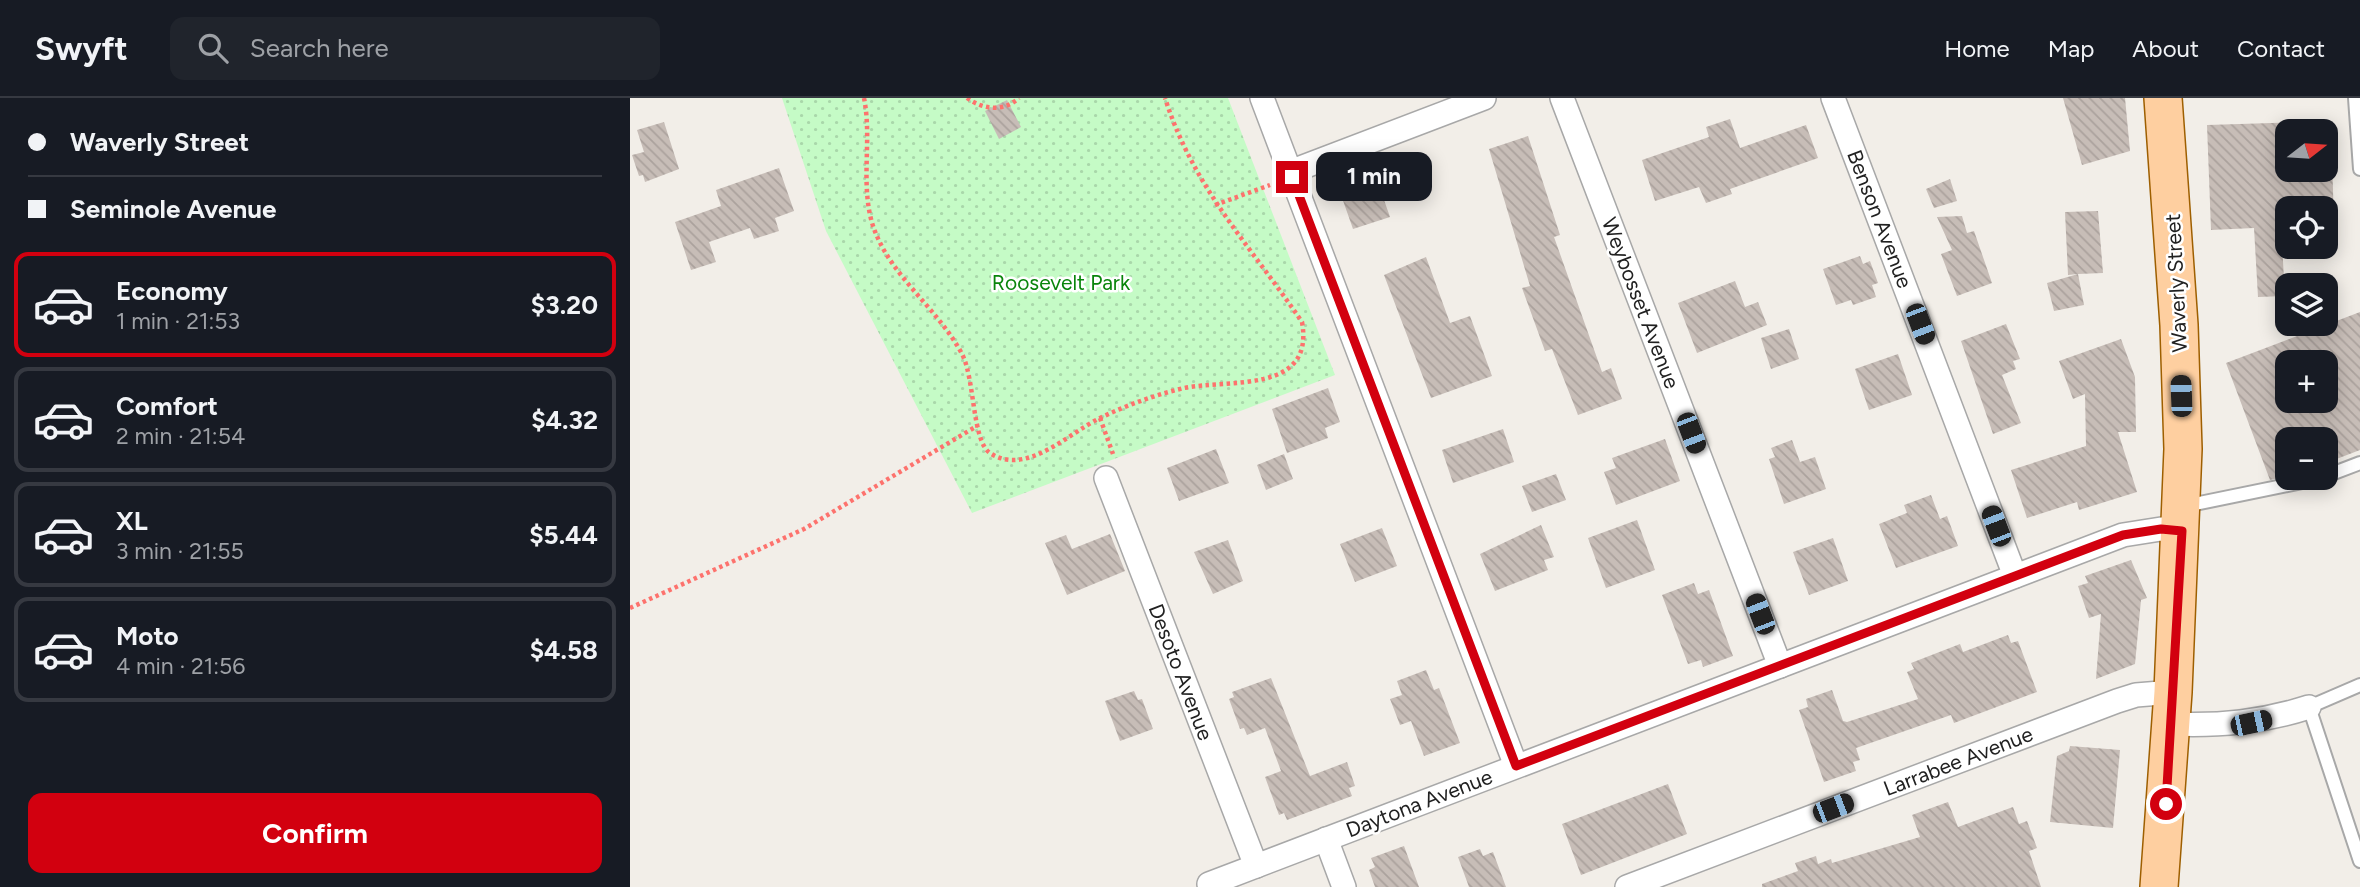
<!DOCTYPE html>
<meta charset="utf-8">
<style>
:root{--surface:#171b24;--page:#20242c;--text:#f1f3f6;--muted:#9ea1a6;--line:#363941;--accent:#d2000f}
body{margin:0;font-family:Figtree,sans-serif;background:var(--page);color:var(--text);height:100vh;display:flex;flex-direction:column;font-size:26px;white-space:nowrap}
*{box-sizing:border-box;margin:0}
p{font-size:23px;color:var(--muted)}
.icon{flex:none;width:38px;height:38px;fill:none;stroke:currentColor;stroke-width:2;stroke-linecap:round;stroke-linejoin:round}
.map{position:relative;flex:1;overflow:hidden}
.sheet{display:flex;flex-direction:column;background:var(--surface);width:630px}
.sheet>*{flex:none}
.top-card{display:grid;align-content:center;height:154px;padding:0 28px;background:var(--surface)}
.needle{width:46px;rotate:73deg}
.tools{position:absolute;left:1645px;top:21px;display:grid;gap:14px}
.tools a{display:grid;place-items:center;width:63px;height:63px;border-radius:14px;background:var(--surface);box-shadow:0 4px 18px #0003;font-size:35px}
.end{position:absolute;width:32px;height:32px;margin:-16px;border:9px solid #d2000f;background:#fff;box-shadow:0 0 0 4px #fff}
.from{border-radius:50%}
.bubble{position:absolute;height:49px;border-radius:14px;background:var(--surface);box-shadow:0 4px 18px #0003;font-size:23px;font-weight:700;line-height:49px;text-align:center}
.car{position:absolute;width:21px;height:42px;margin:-21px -10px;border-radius:9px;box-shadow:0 0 5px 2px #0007;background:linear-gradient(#222 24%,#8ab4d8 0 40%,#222 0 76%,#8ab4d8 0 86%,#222 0)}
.top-card b{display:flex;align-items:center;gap:24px;height:66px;font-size:26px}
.top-card b+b{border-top:2px solid var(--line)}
.top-card i{width:18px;height:18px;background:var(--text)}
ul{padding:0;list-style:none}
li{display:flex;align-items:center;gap:21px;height:105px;margin:0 14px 10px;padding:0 14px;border:4px solid var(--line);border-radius:14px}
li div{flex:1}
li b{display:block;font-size:26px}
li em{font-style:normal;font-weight:700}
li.active{border-color:var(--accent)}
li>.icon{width:63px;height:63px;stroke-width:1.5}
.cta{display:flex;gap:14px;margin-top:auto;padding:14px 28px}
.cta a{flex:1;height:80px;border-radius:14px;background:var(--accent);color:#fff;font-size:28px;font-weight:700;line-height:80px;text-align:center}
header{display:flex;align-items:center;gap:42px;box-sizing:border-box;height:98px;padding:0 35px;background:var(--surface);border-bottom:2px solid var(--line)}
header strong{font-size:33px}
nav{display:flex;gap:38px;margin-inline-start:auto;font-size:24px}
.search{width:490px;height:63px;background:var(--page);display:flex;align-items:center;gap:18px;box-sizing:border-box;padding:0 24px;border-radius:14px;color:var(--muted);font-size:26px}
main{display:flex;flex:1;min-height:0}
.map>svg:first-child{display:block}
</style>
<header>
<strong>Swyft</strong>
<div class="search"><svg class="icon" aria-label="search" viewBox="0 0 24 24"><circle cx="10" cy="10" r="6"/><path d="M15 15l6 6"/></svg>Search here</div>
<nav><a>Home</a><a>Map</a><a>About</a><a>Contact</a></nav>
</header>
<main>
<section class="sheet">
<div class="top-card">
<b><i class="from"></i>Waverly Street</b>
<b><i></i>Seminole Avenue</b>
</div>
<ul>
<li class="active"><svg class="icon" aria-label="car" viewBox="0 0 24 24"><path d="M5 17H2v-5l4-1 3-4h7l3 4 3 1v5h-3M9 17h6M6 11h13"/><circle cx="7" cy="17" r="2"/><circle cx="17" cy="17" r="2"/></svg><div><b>Economy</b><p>1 min · 21:53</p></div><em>$3.20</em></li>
<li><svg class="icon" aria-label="car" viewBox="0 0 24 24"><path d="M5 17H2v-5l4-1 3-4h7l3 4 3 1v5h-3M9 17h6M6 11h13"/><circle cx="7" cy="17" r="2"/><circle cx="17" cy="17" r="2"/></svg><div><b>Comfort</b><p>2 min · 21:54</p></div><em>$4.32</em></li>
<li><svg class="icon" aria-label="car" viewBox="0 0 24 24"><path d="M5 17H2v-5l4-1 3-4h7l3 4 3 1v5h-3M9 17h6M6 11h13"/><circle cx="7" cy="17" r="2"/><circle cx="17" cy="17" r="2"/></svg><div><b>XL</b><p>3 min · 21:55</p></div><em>$5.44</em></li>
<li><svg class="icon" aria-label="car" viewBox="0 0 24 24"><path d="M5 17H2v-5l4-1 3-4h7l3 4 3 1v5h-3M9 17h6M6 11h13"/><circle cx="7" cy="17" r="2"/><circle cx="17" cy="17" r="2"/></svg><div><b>Moto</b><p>4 min · 21:56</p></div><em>$4.58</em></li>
</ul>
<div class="cta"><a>Confirm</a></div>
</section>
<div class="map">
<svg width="1730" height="789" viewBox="0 0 1730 789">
<defs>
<pattern id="park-dots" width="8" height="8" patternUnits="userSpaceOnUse" patternTransform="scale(1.75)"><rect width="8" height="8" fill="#c5fbc6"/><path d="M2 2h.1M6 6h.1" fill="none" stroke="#a9d7aa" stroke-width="1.8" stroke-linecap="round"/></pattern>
<pattern id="building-back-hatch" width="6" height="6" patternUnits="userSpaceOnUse" patternTransform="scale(1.75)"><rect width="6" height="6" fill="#c7bdb7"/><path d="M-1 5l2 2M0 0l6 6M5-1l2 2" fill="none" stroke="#aba29d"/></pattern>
</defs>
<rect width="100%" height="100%" fill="#f2eee8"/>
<polygon fill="url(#park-dots)" points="152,0 598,0 705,277 342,415 196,133"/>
<g fill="url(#building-back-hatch)" fill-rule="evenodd">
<polygon points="1433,0 1495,0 1500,53 1452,67"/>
<polygon points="377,2 391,29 369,41 355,13"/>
<polygon points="1100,21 1110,50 1176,27 1188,60 1100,91 1102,96 1076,105 1069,89 1025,103 1012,62 1079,39 1076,29"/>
<path d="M1701,23L1704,127L1696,128V110H1657V129H1651L1655,198L1628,199L1624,130L1581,132L1577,27ZM1657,33H1696V72H1657Z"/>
<polygon points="34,24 49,71 15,84 13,77 9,78 2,57 14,54 7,32"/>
<polygon points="898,38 930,137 924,139 972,274 981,270 992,301 948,317 922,251 915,253 892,190 900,188 859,51"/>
<polygon points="149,70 164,113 145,120 149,133 124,141 120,130 79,144 86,164 61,172 45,124 91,108 86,92"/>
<polygon points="1320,81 1327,103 1304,110 1296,91"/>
<polygon points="747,82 760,119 723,131 710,94"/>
<polygon points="1468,113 1473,175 1448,176 1454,207 1424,213 1417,185 1448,176 1438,177 1435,114"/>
<polygon points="1332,118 1337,135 1344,133 1362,185 1327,198 1311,156 1322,152 1307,119"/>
<polygon points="1230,158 1233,166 1240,163 1248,185 1242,187 1246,199 1223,207 1221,202 1206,207 1193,171"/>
<polygon points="796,159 820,225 840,218 862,278 801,300 754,177"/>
<polygon points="1105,183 1115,209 1128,204 1137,227 1067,255 1048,205"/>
<path d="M1730,214V352L1696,365V341H1657V378L1640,382L1596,265ZM1657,264H1696V303H1657Z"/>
<polygon points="1376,226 1390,261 1383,263 1386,271 1372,277 1391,325 1363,336 1331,243"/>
<polygon points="1159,231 1169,261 1141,271 1131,240"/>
<polygon points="1491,241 1505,279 1506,334 1488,334 1507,394 1449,412 1447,404 1397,420 1381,372 1456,348 1455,296 1443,301 1429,263"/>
<polygon points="1268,256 1282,297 1239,312 1225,271"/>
<polygon points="698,290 710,324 695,330 698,340 657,355 642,311"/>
<polygon points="873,331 884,364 823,385 812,352"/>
<polygon points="1035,341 1050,383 986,407 974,374 986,370 982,360"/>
<polygon points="1162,342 1170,364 1185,359 1196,391 1154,406 1139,361 1145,359 1141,350"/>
<polygon points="586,351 599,385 549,403 537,370"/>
<polygon points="654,356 663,381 636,392 627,367"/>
<polygon points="926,376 936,402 902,414 892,388"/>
<polygon points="1301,397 1310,421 1317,418 1328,448 1266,470 1249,426 1277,415 1274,407"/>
<polygon points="1007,422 1025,472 976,490 958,440"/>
<polygon points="911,427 924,459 914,462 918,472 865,493 850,456"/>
<polygon points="752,430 767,468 725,484 710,446"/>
<polygon points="480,436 495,473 437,497 415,445 436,437 442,451"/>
<polygon points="1203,440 1218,483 1179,497 1163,454"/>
<polygon points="598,442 613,483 583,496 564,454"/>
<polygon points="1501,462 1517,500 1511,502 1505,566 1466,581 1471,516 1459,520 1448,488 1458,485 1455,478"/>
<polygon points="1064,485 1068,496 1079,492 1103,558 1073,569 1071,562 1058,566 1032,497"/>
<polygon points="1378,537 1381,545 1388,543 1407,594 1324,625 1321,617 1226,650 1230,662 1223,664 1226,673 1194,684 1169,612 1178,609 1176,601 1202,592 1213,623 1217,624 1288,601 1277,574 1284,571 1281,565 1330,546 1333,554"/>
<polygon points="796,572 804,592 809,590 830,645 794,658 781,623 770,627 760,601 772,597 767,583"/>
<polygon points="641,580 680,678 717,664 725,688 719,690 722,698 657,722 654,715 649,717 635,679 651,673 635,630 617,637 614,630 610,631 599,601 604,599 602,594"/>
<polygon points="504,593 508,602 512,601 523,631 490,643 475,603"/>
<polygon points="1440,648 1490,652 1483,730 1420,724 1427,658 1439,653"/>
<polygon points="1038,686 1057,736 951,777 932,726"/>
<polygon points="1318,704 1328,729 1383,709 1389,726 1397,723 1407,750 1399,753 1411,789 1132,789 1132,786 1168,773 1165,765 1186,758 1188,766 1201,761 1202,765 1290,739 1282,717"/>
<polygon points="774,748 789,789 745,789 739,772 745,769 741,760"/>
<polygon points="850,751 853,758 863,754 876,789 839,789 828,759"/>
</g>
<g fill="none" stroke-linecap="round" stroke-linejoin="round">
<g stroke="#a8a8a8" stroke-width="16">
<g id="service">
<polyline points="1725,0 1730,71"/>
<polyline points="1696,378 1730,365"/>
<polyline points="1555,408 1692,380"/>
<polyline points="1730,587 1679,609 1730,763"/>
</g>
</g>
<g stroke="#a8a8a8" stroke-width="26">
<g id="minor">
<polyline points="632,0 886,668"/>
<polyline points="932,0 1150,568"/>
<polyline points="1203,0 1385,478"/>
<polyline points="660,74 854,0"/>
<polyline points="476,380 626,768"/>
<path d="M1541,626C1590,628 1632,624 1679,609"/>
<polyline points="696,741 714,789"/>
<polyline points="579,786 1493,437 1531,431 1552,433"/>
<polyline points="997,789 1487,603 1506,597 1543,594"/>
</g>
</g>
<g stroke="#9e5f00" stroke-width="40">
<polyline id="primary" points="1529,789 1543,594 1553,351 1549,227 1533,0"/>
</g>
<g stroke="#fd726d" stroke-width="4.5" stroke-dasharray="3.5 3.5" stroke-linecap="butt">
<path d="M234,0C242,40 231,81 241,121C255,175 306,207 332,256C345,281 342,343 360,355C396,379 439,335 470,320C497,307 525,297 554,290C599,281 685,296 672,224C620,147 564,91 535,0"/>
<path d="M337,0C354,12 373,14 389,0"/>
<polyline points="585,107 640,87"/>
<polyline points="470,320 483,356"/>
<polyline points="0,510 174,431 347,328"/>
</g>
<use href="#service" stroke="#fff" stroke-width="12"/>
<use href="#minor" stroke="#fff" stroke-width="23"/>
<use href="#primary" stroke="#fecfa0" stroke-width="37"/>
</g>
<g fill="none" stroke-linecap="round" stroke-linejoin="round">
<polyline stroke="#d2000f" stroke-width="9" points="662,79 886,668 1493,437 1531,431 1552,433 1536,706"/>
</g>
<g text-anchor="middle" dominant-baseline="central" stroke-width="5" stroke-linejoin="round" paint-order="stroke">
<g font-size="21" fill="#212121" stroke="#fff">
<text transform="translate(1250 121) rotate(69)">Benson Avenue</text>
<text transform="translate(1546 185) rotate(-93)">Waverly Street</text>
<text transform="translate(1011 205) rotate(69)">Weybosset Avenue</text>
<text transform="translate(551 574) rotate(69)">Desoto Avenue</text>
<text transform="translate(1328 663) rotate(-21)">Larrabee Avenue</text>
<text transform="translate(789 705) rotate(-21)">Daytona Avenue</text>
</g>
<g font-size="21" fill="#09850b" stroke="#fff">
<text x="431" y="184">Roosevelt Park</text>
</g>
</g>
</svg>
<div class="tools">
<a><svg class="needle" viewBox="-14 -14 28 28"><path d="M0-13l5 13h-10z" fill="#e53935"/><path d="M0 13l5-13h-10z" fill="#9ea1a6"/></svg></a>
<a><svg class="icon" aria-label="locate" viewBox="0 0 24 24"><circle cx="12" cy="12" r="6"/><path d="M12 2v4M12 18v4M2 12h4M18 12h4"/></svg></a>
<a><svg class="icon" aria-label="layers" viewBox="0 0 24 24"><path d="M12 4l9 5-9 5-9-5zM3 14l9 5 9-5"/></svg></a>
<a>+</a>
<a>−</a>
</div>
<i class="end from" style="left:1536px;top:706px"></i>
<i class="end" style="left:662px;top:79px"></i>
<div class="bubble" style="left:686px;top:54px;width:116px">1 min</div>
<i class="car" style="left:1290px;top:226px;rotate:159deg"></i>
<i class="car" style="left:1551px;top:298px;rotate:358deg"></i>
<i class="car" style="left:1061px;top:335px;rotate:159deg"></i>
<i class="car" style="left:1366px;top:428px;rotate:339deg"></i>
<i class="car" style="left:1130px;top:516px;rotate:339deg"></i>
<i class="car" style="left:1621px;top:625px;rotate:78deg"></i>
<i class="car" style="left:1203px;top:710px;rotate:69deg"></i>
</div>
</main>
